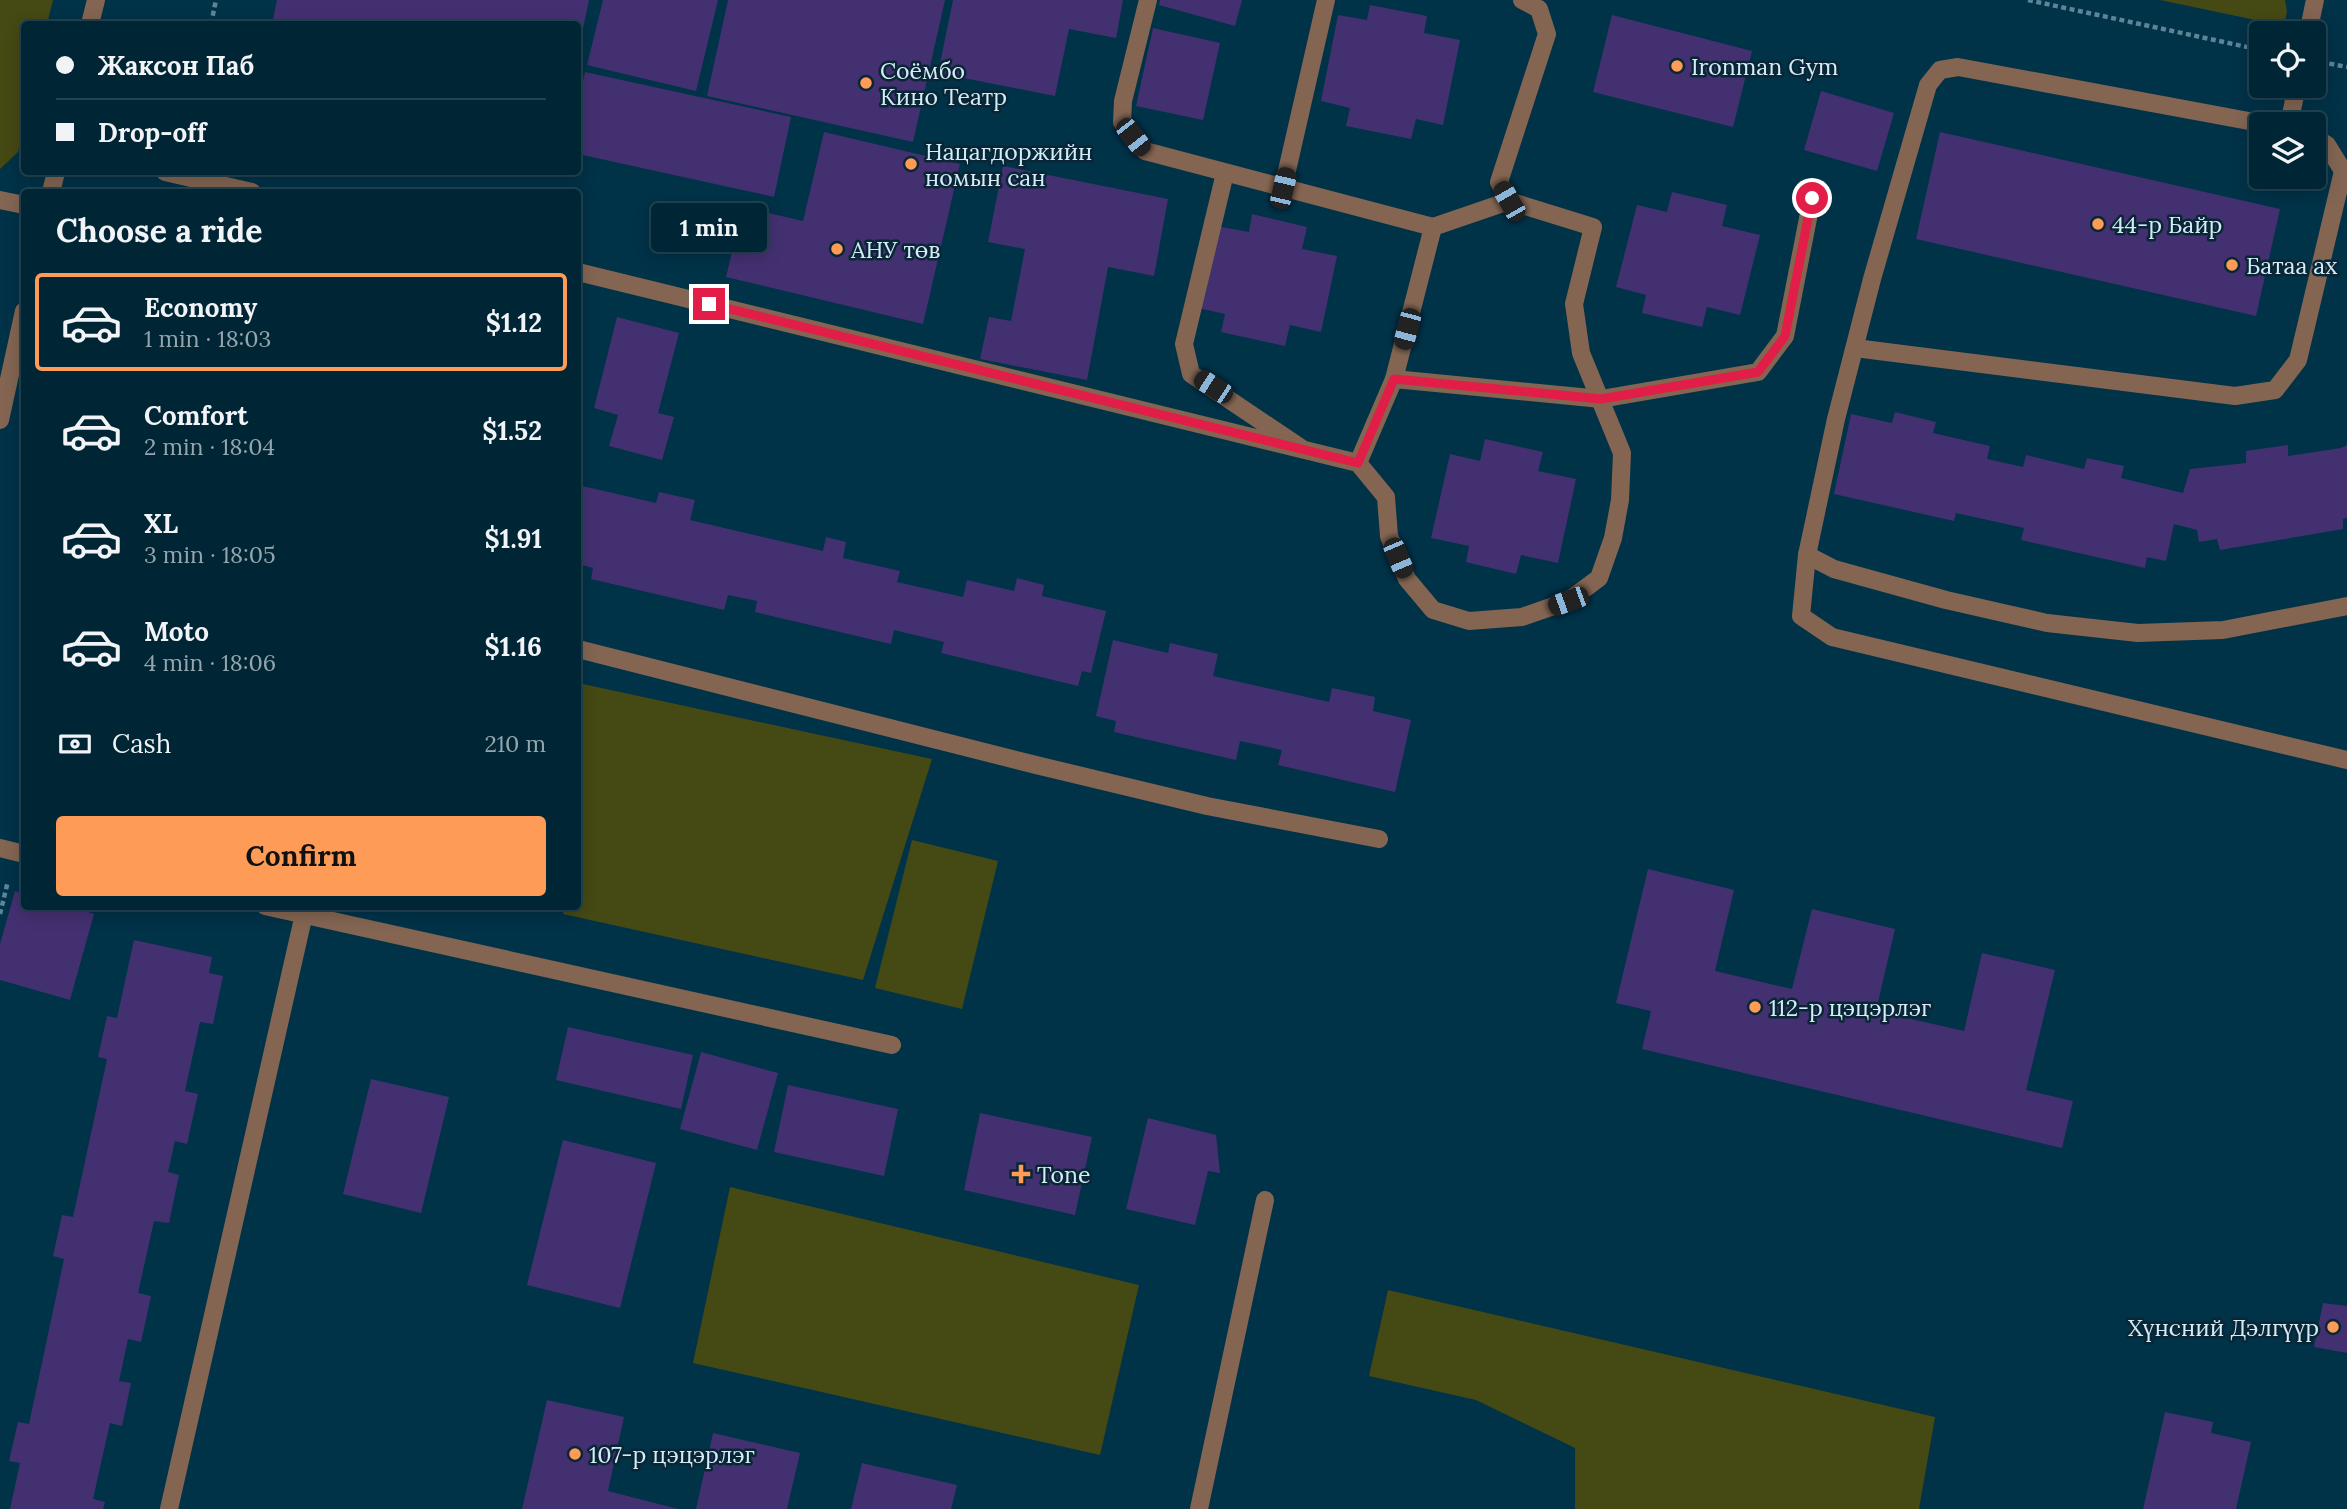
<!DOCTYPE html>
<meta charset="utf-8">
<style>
:root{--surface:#002636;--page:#0e3242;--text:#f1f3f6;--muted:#95a5ad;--line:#224351;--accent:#fe9c57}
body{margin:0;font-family:Lora,serif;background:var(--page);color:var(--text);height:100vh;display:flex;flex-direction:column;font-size:26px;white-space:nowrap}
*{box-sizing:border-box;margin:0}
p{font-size:23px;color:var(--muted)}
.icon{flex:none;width:38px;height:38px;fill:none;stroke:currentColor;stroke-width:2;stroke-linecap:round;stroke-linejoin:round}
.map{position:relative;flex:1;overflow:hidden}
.details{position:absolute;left:21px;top:189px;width:560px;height:721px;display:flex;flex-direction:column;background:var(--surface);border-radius:7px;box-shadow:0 4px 18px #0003,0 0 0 2px var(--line)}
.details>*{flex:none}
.banner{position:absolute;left:21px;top:21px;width:560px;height:154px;border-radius:7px;box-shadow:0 4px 18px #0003,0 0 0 2px var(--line);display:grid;align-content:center;height:154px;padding:0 35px;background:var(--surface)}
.buttons{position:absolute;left:2249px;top:21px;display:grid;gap:14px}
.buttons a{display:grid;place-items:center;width:77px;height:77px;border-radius:7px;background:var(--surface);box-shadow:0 4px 18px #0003,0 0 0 2px var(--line);font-size:35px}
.end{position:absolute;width:32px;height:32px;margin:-16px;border:9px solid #e11d48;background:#fff;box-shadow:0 0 0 4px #fff}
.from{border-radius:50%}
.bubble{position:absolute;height:49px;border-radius:7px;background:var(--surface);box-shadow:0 4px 18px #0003,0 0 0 2px var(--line);font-size:23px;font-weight:800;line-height:49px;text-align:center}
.car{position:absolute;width:21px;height:42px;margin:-21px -10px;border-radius:9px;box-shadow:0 0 5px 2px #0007;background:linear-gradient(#222 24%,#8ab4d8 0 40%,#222 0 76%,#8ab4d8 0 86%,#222 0)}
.banner b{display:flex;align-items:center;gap:24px;height:66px;font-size:26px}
.banner b+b{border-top:2px solid var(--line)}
.banner i{width:18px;height:18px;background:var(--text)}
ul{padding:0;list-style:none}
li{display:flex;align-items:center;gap:21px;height:98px;margin:0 14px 10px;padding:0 21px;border:4px solid transparent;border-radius:7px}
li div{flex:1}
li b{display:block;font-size:26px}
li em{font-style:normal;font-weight:800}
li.on{border-color:var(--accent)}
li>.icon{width:63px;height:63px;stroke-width:1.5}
h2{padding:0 35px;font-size:32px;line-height:84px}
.pay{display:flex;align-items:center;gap:18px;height:77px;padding:0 35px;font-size:26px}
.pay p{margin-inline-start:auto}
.button{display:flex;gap:14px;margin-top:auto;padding:14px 35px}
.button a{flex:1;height:80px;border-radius:7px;background:var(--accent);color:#111;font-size:28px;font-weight:800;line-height:80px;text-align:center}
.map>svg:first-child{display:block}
</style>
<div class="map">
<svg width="2347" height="1509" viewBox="0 0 2347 1509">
<rect width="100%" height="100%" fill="#003248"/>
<g fill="#454914">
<polygon points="0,0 53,0 47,24 24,24 24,123 18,152 0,169"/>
<polygon points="2160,0 2285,0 2287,11 2284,26"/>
<polygon points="578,683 932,759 863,980 563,914 565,907 578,906"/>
<polygon points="912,840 998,861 962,1009 875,988"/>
<polygon points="730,1187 1139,1285 1100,1455 693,1363"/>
<polygon points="1388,1290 1935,1417 1919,1509 1575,1509 1575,1448 1476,1400 1369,1376"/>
</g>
<g fill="#433071">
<polygon points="277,0 589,0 579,48 578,24 272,24"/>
<polygon points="603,0 718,0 696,91 587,65"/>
<polygon points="728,0 945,0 913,142 707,96"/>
<polygon points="953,0 1123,0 1116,38 1069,29 1055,96 938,73"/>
<polygon points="1160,0 1242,0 1235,26 1159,5"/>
<polygon points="1370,5 1427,16 1424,33 1460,40 1443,125 1416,119 1411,139 1346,126 1350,108 1321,101 1338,15 1367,20"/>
<polygon points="1612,15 1752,51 1733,127 1593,92"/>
<polygon points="1153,28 1220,43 1203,120 1136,106"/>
<polygon points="585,72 791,117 774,197 578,154 578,104"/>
<polygon points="1821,91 1894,113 1877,171 1804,150"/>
<polygon points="824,132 960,164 923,324 726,277 743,207 803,221"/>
<polygon points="1940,132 2280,209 2256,316 1916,239"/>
<polygon points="1003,166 1168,199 1154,276 1108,267 1087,380 980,359 989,317 1011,321 1025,249 988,242"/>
<polygon points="1672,192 1727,205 1722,226 1760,235 1740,315 1707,307 1702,327 1642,313 1646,295 1616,287 1637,205 1667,212"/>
<polygon points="1252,214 1307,227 1302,249 1337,256 1321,332 1290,325 1285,346 1221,332 1225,314 1198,308 1216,226 1249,232"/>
<polygon points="617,317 679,333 658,413 674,417 662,460 609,446 618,415 594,408"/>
<polygon points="1895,412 1936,422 1933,433 1990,446 1987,459 2023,467 2026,455 2084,469 2087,458 2124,466 2121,478 2183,493 2190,469 2246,463 2246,451 2288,445 2288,456 2341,448 2347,445 2347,518 2343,519 2343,529 2220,550 2217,539 2199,542 2197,530 2174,524 2166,561 2147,557 2145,568 2021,540 2024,528 1956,513 1954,521 1834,494 1851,414 1892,423"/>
<polygon points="1485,439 1543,452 1538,471 1576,479 1558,563 1521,555 1516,574 1466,562 1469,546 1431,538 1450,454 1480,461"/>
<polygon points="578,485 656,503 659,492 695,500 690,520 823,551 826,537 846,542 843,558 900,571 897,582 963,597 967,580 1014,591 1017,578 1044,585 1042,596 1106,611 1091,673 1082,671 1078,686 941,653 944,642 894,630 891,644 755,612 757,601 728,595 724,610 591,579 593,568 578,564"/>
<polygon points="1113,640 1168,653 1170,643 1218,654 1213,676 1329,702 1332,688 1375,697 1373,711 1411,720 1395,792 1278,765 1282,750 1240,741 1236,760 1114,732 1116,721 1096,716"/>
<polygon points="1648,869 1734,890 1715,971 1792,989 1812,909 1895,929 1876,1011 1964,1031 1982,953 2055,970 2026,1090 2073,1101 2062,1148 1642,1049 1651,1011 1616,1003"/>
<polygon points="15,891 24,894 24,906 68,906 94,914 70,1000 0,980 0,944"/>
<polygon points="134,940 212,957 209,973 223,976 213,1024 200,1022 185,1091 198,1094 187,1144 175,1141 168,1172 179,1175 169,1223 154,1221 138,1293 151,1296 141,1342 128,1339 119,1381 131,1383 122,1426 110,1423 93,1499 105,1502 103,1509 10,1509 20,1463 9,1461 18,1422 29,1424 64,1259 53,1256 62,1215 73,1217 107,1059 98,1057 107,1016 117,1018"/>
<polygon points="568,1027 693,1055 681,1109 556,1080"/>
<polygon points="701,1052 778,1073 757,1150 680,1129"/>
<polygon points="371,1079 449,1097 421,1213 343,1194"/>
<polygon points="788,1085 898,1109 884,1176 774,1152"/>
<polygon points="980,1113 1092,1137 1075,1215 964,1190"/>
<polygon points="1148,1118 1216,1135 1220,1173 1208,1171 1195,1225 1126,1209"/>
<polygon points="563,1140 656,1163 620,1308 527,1285"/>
<polygon points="2323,1303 2347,1306 2347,1353 2314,1347"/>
<polygon points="547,1400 624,1417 608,1491 678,1509 522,1509"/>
<polygon points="2165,1412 2213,1422 2211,1433 2251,1442 2236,1509 2143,1509"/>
<polygon points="713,1433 800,1453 787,1509 696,1509"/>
<polygon points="862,1463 957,1485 951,1509 851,1509"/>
</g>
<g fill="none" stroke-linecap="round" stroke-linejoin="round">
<g stroke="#5d8497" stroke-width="4.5" stroke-dasharray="5 3.5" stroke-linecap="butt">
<polyline points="2028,0 2261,50"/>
<polyline points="211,24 216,0"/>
<polyline points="2321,62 2347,67"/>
<polyline points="21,824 24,808"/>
<polyline points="0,914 8,881"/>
</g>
<g stroke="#836552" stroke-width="18">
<polyline points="1225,173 1184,344 1191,374 1301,448"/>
<polyline points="1855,348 2235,396 2275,390 2298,360 2343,171 2327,145 2314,137"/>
<polyline points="1807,555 1801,616 1832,637 2347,760"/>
<polyline points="1199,1509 1265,1200"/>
</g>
<g stroke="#836552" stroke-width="18">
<polyline points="1148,0 1123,101 1122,122 1145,151 1433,227"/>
<polyline points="2308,33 2315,0"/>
<polyline points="2265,124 1958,67 1940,70 1928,85 1872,279 1836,419 1807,555 1834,569 1946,600 2047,623 2138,633 2223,630 2347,606"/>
<polyline points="2289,124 2297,86"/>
<polyline points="165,172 252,192"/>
<polyline points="1283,188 1326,0"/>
<polyline points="0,200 24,205"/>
<polyline points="578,272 1358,463 1386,497 1389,536 1407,579 1433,610 1469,621 1522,617 1568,601 1599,578 1613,538 1620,500 1622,453 1581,353 1574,304 1593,227 1509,201 1499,182 1547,34 1539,9 1522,0"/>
<polyline points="1394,379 1433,227 1509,201"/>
<polyline points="1358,463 1394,379 1601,399 1758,372 1785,336 1812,198"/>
<polyline points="578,649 1036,765 1207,806 1379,839"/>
<polyline points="0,848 24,854"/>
<polyline points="265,906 892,1045"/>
<polyline points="169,1509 304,914"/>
</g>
<g stroke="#836552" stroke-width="18">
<polyline points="90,24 96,0"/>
<polyline points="51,192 56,172"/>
<polyline points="0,420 24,311"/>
</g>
</g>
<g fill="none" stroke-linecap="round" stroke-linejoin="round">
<polyline stroke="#e11d48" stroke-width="9" points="709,304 1358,463 1394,379 1601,399 1758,372 1785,336 1812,198"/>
</g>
<g fill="#fe9c57" stroke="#0a2635" stroke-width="2.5">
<circle cx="1677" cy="66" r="7"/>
<circle cx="866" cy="83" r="7"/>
<circle cx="911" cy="164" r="7"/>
<circle cx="2098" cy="224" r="7"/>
<circle cx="837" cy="249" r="7"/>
<circle cx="2232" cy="265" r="7"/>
<circle cx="1755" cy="1007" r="7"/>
<path d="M1017.5 1163.5h7v7h7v7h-7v7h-7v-7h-7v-7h7z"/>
<circle cx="2333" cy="1327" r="7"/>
<circle cx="575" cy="1454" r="7"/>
</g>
<g text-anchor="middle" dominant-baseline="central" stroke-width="5" stroke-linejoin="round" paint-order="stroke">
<g font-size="23" fill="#d3ecfa" stroke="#0a2635" text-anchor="start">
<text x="1691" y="66">Ironman Gym</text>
<text x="880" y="70">Соёмбо<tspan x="880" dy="26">Кино Театр</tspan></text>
<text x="925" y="151">Нацагдоржийн<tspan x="925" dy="26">номын сан</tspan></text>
<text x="2112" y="224">44-р Байр</text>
<text x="851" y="249">АНУ төв</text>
<text x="2246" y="265">Батаа ах</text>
<text x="1769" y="1007">112-р цэцэрлэг</text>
<text x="1037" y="1174">Tone</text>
<text x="2319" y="1327" text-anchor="end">Хүнсний Дэлгүүр</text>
<text x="589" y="1454">107-р цэцэрлэг</text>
</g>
</g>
</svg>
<div class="buttons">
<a><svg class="icon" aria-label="locate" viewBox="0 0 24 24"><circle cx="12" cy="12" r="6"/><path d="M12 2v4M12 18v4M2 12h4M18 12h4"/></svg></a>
<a><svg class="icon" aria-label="layers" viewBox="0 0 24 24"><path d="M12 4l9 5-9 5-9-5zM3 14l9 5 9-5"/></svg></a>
</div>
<i class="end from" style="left:1812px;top:198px"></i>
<i class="end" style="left:709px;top:304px"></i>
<div class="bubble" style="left:651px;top:203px;width:116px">1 min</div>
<i class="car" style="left:1133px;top:137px;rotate:142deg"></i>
<i class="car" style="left:1283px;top:188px;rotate:13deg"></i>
<i class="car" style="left:1509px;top:201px;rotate:330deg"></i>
<i class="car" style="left:1407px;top:329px;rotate:195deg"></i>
<i class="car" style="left:1213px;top:387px;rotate:303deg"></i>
<i class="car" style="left:1398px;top:558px;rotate:157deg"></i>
<i class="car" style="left:1568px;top:601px;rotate:250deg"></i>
<div class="banner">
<b><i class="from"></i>Жаксон Паб</b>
<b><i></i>Drop-off</b>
</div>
<section class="details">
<h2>Choose a ride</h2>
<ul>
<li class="on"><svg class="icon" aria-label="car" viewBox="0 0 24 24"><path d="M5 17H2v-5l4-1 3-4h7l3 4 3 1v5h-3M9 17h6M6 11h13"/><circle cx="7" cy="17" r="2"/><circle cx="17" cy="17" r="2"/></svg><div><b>Economy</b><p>1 min · 18:03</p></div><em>$1.12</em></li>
<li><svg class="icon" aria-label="car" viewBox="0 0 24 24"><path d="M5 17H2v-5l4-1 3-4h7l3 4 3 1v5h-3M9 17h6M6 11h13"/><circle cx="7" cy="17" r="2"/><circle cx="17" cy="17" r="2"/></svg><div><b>Comfort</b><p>2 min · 18:04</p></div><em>$1.52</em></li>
<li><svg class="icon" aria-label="car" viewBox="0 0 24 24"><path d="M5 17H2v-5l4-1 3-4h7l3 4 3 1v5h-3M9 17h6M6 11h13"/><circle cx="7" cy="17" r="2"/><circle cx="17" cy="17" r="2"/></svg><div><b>XL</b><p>3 min · 18:05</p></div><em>$1.91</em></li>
<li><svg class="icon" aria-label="car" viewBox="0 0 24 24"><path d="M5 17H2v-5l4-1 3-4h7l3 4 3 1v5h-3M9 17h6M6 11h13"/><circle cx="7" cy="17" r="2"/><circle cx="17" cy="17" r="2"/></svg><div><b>Moto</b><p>4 min · 18:06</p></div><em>$1.16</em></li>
</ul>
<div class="pay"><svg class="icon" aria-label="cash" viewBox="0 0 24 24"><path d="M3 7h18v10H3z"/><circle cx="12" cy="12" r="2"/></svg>Cash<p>210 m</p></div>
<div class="button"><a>Confirm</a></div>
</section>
</div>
